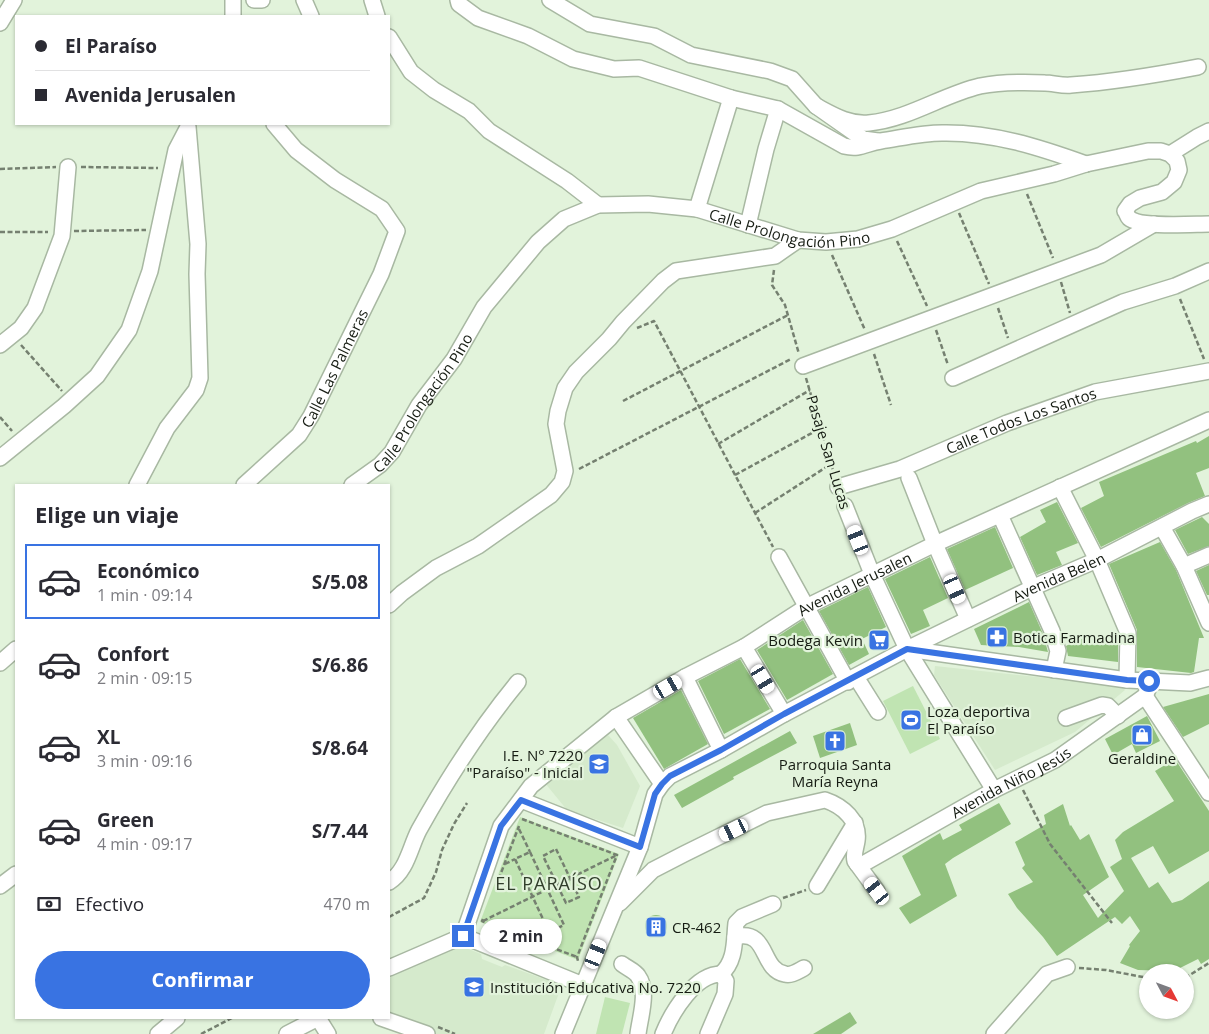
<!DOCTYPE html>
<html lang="es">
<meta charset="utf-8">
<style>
:root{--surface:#fff;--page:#f7f7f7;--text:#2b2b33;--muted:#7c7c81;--line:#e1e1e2;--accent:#3973e2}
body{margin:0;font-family:"Open Sans",sans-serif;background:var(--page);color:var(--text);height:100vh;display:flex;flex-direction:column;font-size:19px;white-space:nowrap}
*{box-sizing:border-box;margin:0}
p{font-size:16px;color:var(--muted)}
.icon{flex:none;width:28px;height:28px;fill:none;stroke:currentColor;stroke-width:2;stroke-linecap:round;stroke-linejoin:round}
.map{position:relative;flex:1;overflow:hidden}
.side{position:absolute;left:15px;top:484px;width:375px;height:535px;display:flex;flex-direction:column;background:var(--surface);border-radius:0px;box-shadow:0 1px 4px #0004}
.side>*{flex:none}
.top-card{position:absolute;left:15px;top:15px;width:375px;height:110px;border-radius:0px;box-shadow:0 1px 4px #0004;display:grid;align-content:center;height:110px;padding:0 20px;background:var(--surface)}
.needle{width:32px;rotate:131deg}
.tools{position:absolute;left:1139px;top:964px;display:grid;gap:10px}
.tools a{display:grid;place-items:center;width:55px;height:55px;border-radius:50%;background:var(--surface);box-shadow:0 1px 4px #0004;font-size:25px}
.end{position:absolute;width:22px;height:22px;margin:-11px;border:6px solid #3973e2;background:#fff;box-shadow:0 0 0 2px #fff}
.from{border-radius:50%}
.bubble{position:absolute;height:35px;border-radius:18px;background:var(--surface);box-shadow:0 1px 4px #0004;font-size:16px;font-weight:700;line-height:35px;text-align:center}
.car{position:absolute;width:15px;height:30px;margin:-15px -8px;border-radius:6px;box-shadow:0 0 4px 1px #0007;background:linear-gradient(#fff 24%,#345 0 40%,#fff 0 76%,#345 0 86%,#fff 0)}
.top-card b{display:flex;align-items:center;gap:18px;height:48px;font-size:19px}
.top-card b+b{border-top:1px solid var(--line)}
.top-card i{width:12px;height:12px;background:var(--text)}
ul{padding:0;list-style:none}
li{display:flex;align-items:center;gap:15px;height:75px;margin:0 10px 8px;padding:0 10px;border:2px solid transparent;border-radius:0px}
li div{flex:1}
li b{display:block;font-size:19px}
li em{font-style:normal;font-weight:700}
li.active{border-color:var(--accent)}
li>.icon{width:45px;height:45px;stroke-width:1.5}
h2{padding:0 20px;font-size:22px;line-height:60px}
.pay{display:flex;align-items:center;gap:12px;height:55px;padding:0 20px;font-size:19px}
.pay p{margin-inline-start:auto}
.primary-button{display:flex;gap:10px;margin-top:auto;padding:10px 20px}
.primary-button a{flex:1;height:58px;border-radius:30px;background:var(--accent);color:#fff;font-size:20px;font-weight:700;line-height:58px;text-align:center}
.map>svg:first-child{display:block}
</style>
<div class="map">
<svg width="1209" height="1034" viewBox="0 0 1209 1034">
<rect width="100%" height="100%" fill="#e2f3db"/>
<g fill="#d5eacc">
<polygon points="935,666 1121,686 1125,690 1075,732 995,770 934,675"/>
<polygon points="608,735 617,745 640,786 623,828 567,810 545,783"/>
<polygon points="456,944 481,954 482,959 502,967 505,965 558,984 560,990 544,1034 433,1034 389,1017 389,978"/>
</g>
<g fill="#c0e4b2">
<polygon points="913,686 940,739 910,754 883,701"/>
<polygon points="520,817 619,854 578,960 480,922"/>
<polygon points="605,997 630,1003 622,1034 596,1034"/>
</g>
<g fill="#92c17f">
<polygon points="1209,436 1209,468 1196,473 1205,496 1188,503 1101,547 1081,508 1104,496 1099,482 1196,441 1197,443"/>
<polygon points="1057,502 1078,543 1056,552 1062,565 1037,575 1020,537 1046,522 1040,510"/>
<polygon points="1202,517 1209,524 1209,546 1188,554 1175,530"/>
<polygon points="995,527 1013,568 965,590 947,549"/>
<polygon points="1160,542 1176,570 1204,638 1199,638 1194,672 1191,673 1137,667 1137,630 1109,564"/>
<polygon points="930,557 948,598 923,610 930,626 911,634 885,579"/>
<polygon points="1209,565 1209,595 1207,595 1196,571"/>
<polygon points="868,587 886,627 862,639 869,654 849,665 819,611"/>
<polygon points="1029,602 1043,634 1048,652 1019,647 981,645 974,629"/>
<polygon points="803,620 833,674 787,700 757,650"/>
<polygon points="1079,639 1089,639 1118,641 1118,662 1068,656 1066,646"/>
<polygon points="740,659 770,709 724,734 698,681"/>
<polygon points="681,690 708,744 664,769 633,718"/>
<polygon points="1209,694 1209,724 1183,737 1163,707"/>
<polygon points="1147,716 1160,741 1136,753 1132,744 1113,755 1105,739"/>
<polygon points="850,723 857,745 820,758 813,736"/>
<polygon points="790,731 797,743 733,777 734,779 682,808 674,795"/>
<polygon points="1175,759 1209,811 1209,851 1169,874 1153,846 1131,858 1149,888 1158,882 1172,903 1182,900 1209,881 1209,959 1201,964 1198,959 1174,971 1138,970 1120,963 1130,946 1129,945 1140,931 1130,916 1122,924 1115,917 1057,956 1043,937 1017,908 1008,894 1033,882 1022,868 1025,865 1015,842 1046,824 1044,815 1063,804 1070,826 1071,825 1080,840 1089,834 1109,877 1083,895 1098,918 1124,891 1110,867 1122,859 1115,840 1123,832 1174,801 1155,771"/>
<polygon points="999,803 1011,824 953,858 945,864 957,896 910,924 899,908 921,895 902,856 940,833 943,840 962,830 959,825"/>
<circle cx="656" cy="926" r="11"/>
<polygon points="850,1012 857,1023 841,1034 813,1034"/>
</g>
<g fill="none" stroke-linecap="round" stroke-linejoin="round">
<g stroke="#a8b8a2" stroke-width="18">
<g id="minor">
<polyline points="254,0 262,0"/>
<polyline points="304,0 311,16"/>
<polyline points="372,0 377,16"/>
<path d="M458,0L459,4L478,18L528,36L573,59L614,69L639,68L731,98L778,109L844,146C861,150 866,143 881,141C901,138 922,133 942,133C992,132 1039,147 1086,164"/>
<polyline points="550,0 590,24 654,36 691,55 770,71 792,79 816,106 863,139 878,141"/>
<polyline points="233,16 233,0"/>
<polyline points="0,23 14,0"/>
<polyline points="389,37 411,72 434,90 469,111 489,131 567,181 598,205"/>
<path d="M816,106C833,115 849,125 869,123C909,119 942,95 980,86C1001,82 1024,82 1045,83C1053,83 1062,86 1071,85C1114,82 1156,75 1198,67"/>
<polyline points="1170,154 1197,137 1209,131"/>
<polyline points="697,209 731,98"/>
<polyline points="748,225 766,149 778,109"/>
<polyline points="0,345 21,328 35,308 62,236 68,167"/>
<polyline points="803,366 1101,255 1154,224"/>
<polyline points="953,378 1123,302 1175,286 1209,271"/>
<polyline points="0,458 64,406 97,376 129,330 150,271 176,150 187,129"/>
<polyline points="909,478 935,544 968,619"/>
<polyline points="137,485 167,428 196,390 200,378 197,274 198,244 188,127"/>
<path id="s1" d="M244,485L299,435L311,416L381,274L397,231L382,209L335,180L296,150L274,124"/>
<path id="s2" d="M352,485L380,465L392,452L419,405L454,359L484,307L538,242L564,219L598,205L648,204L697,209L798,240L826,242L858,239L892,229L981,191L1054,174L1086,164L1148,151H1161L1170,154L1177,161L1179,170L1174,182L1162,192L1140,198L1130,204L1125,211C1127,213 1127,216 1129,218C1140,228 1193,224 1209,224"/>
<path id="s3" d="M838,487L900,469L1007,423L1095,392L1209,371"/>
<polyline points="1060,487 1097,560 1128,633 1127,680"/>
<polyline points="845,506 872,574 907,649 994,790"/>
<polyline points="1000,515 1052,631 1058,651 1054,670"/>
<polyline points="1162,527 1184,566 1209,623"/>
<polyline points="779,557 848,682"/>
<polyline points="1184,566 1209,555"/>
<polyline points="389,605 402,593 436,568 478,546 551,495 562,482 565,471 556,424 558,411 565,388 576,372 609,339 623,322 663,281 676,271 775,256 798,240"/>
<polyline points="744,647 784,714"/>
<path id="s4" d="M907,649L1034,587L1097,560L1192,511L1209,504"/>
<polyline points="0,663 16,649"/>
<polyline points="685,677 721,750"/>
<polyline points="856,677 878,712"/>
<polyline points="1145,696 1209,793"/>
<polyline points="616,717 662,784"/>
<polyline points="1066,718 1102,705 1108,706 1118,716"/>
<polyline points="521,800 640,847"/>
<path id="s5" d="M857,864H863L994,790L1055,760L1145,696L1149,687V681"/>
<path d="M389,882C407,871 410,847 419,830C448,778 480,728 518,682"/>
<polyline points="0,886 16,874"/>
<polyline points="817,886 855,823"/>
<path d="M620,903L653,870L684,854L767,813L825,800C843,806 860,821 857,841C856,848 853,854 855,861L877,891"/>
<polyline points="463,936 583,985"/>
<path d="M735,937C769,928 760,970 785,974C791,976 798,971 804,968"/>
<path d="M622,964C627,968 635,971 638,976C649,991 640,1017 638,1034"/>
<path id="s6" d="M389,968L463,936L501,826L531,786L616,717L685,677L744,647L806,607L935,544L1209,420"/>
<path d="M721,974C736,961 734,941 736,923L742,917L773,904"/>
<polyline points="318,1018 328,1034"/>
<polyline points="381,1018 427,1034"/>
<polyline points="158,1034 177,1018"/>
<polyline points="287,1034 318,1018"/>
<polyline points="563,1034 640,847 655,794 662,784 670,776 721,750 784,714 907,649 1127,680 1190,683 1209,678"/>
<path d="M663,1034C672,1012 695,974 721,974L726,981L725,994L708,1034"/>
<polyline points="994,1034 1047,974 1067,967"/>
</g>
</g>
<g stroke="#758070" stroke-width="2.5" stroke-dasharray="5 2.5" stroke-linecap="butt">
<polyline points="81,167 158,168"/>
<polyline points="0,169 56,167"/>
<polyline points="1027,194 1053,258"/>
<polyline points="959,213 989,284"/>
<polyline points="74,231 146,230"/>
<polyline points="0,232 48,232"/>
<polyline points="897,241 927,306"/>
<polyline points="832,255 865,330"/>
<polyline points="774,270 772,285 785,305 799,354"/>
<polyline points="1061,282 1070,313"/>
<polyline points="1180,299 1204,359"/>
<polyline points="998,308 1008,338"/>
<polyline points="637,328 654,321 773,547"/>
<polyline points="936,330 948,365"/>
<polyline points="21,345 62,391"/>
<polyline points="874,354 891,405"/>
<polyline points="806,378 834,474"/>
<polyline points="623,401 788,315"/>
<polyline points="0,417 12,431"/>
<polyline points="718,444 810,390"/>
<polyline points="579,469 791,359"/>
<polyline points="735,475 821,428"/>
<polyline points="755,513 831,464"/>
<polyline points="1023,790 1050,844 1112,923"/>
<polyline points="522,819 617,855 577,957 578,961"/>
<polyline points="519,829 530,852"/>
<polygon points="556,849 579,897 566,903 543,856"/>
<polygon points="530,852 564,925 549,932 515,859"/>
<polyline points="505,864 515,859"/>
<polyline points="496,886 519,826"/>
<polyline points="783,898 806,890"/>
<polyline points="389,917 424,898 436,872 442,850 454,824 467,803"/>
<polyline points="483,919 482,921 577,957"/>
<polyline points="483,921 617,855"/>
<polyline points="533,940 549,932"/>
<polyline points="1079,968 1106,970 1148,978"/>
<polyline points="1185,978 1209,963"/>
<polyline points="438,1027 455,1034"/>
<polyline points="201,1034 232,1018"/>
</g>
<use href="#minor" stroke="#fff" stroke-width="15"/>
</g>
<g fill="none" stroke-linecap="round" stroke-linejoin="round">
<polyline stroke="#3973e2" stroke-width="6" points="463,936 501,826 521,800 640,847 655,794 662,784 670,776 721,750 784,714 907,649 1127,680 1149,681"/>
</g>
<defs>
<g id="pharmacy-square" transform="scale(1.125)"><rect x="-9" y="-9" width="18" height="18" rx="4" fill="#3973e2" stroke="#e2f3db"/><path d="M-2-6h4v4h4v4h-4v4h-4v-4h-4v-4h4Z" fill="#fff"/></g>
<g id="supermarket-square" transform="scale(1.125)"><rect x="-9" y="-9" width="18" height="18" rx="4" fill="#3973e2" stroke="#e2f3db"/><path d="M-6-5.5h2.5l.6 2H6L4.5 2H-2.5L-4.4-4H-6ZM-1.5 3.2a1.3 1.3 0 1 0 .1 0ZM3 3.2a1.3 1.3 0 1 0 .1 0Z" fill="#fff"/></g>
<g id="stadium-square" transform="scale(1.125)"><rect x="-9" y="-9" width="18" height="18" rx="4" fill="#3973e2" stroke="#e2f3db"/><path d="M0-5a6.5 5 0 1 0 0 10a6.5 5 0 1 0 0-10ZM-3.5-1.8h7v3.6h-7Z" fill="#fff"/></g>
<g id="shop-square" transform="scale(1.125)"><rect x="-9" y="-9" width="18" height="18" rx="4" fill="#3973e2" stroke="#e2f3db"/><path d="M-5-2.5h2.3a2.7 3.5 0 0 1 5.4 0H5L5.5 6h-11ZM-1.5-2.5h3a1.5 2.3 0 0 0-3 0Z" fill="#fff"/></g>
<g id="church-square" transform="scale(1.125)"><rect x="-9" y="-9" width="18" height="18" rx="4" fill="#3973e2" stroke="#e2f3db"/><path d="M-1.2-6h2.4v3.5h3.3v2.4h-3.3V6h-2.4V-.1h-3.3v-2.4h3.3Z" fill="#fff"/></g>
<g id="school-square" transform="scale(1.125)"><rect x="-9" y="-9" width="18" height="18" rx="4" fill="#3973e2" stroke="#e2f3db"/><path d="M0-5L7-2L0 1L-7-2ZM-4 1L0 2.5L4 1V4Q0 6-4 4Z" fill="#fff"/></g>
<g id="building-square" transform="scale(1.125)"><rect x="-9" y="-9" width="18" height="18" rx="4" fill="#3973e2" stroke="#e2f3db"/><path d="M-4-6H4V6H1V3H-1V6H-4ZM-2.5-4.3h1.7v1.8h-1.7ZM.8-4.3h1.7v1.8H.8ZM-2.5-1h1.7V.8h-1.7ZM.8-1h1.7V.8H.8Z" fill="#fff"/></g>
</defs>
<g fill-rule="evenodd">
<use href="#pharmacy-square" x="997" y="637"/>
<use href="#supermarket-square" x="879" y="640"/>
<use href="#stadium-square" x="911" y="720"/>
<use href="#shop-square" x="1142" y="735"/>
<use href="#church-square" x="835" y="741"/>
<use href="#school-square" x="599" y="764"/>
<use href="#building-square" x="656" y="927"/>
<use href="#school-square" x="474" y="987"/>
</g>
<g text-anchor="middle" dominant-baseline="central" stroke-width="4.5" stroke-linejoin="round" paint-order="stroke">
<g font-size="15" fill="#161c13" stroke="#e2f3db">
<text stroke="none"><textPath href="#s2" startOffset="575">Calle Prolongación Pino</textPath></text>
<text stroke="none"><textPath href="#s1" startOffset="150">Calle Las Palmeras</textPath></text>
<text stroke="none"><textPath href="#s2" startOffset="110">Calle Prolongación Pino</textPath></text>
<text stroke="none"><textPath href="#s3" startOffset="195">Calle Todos Los Santos</textPath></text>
<text transform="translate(829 452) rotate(73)">Pasaje San Lucas</text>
<text stroke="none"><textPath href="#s4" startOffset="168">Avenida Belen</textPath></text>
<text stroke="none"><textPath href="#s6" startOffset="630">Avenida Jerusalen</textPath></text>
<text stroke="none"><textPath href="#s5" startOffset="175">Avenida Niño Jesús</textPath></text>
</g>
<g font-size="15" fill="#161c13" stroke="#e2f3db" text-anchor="start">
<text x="1013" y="637">Botica Farmadina</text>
<text x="863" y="640" text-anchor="end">Bodega Kevin</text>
<text x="927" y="711">Loza deportiva<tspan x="927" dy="17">El Paraíso</tspan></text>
<text x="583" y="755" text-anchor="end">I.E. N° 7220<tspan x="583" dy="17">"Paraíso" - Inicial</tspan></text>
<text x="1142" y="758" text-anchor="middle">Geraldine</text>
<text x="835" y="764" text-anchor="middle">Parroquia Santa<tspan x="835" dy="17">María Reyna</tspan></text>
<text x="672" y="927">CR-462</text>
<text x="490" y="987">Institución Educativa No. 7220</text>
</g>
<g font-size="18" letter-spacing="1" fill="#313e2b" stroke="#e2f3db">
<text x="549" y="883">EL PARAÍSO</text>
</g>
</g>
</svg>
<div class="tools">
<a><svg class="needle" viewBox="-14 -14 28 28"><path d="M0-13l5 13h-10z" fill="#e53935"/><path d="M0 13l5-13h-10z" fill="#7c7c81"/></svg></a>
</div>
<i class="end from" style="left:1149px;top:681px"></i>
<i class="end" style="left:463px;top:936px"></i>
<div class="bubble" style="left:480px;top:919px;width:82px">2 min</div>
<i class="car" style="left:858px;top:540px;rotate:338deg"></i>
<i class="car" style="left:955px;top:589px;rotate:156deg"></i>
<i class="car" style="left:763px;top:679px;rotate:149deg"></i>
<i class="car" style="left:668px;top:687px;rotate:60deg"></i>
<i class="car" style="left:734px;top:830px;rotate:244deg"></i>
<i class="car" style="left:877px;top:891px;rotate:323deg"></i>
<i class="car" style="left:596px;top:954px;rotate:22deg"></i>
<div class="top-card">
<b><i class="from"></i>El Paraíso</b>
<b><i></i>Avenida Jerusalen</b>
</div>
<section class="side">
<h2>Elige un viaje</h2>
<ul>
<li class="active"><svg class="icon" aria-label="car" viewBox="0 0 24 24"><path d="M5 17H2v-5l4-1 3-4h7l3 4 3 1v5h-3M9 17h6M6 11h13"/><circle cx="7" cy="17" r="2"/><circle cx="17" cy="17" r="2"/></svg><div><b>Económico</b><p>1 min · 09:14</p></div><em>S/5.08</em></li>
<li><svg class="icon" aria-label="car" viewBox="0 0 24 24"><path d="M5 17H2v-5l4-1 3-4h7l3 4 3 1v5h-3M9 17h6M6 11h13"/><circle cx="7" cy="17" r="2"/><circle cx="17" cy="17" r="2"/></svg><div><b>Confort</b><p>2 min · 09:15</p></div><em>S/6.86</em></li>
<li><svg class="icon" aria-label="car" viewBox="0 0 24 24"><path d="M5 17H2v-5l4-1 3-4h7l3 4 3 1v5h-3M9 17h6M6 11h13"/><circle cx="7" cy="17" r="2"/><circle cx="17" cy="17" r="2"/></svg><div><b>XL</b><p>3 min · 09:16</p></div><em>S/8.64</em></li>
<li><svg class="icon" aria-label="car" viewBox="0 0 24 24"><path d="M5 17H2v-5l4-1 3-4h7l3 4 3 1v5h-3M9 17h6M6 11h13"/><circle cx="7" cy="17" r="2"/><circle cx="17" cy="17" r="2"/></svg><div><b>Green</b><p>4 min · 09:17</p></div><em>S/7.44</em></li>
</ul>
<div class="pay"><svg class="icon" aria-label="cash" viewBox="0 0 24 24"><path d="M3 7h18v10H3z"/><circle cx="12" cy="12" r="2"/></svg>Efectivo<p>470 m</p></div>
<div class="primary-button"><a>Confirmar</a></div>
</section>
</div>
